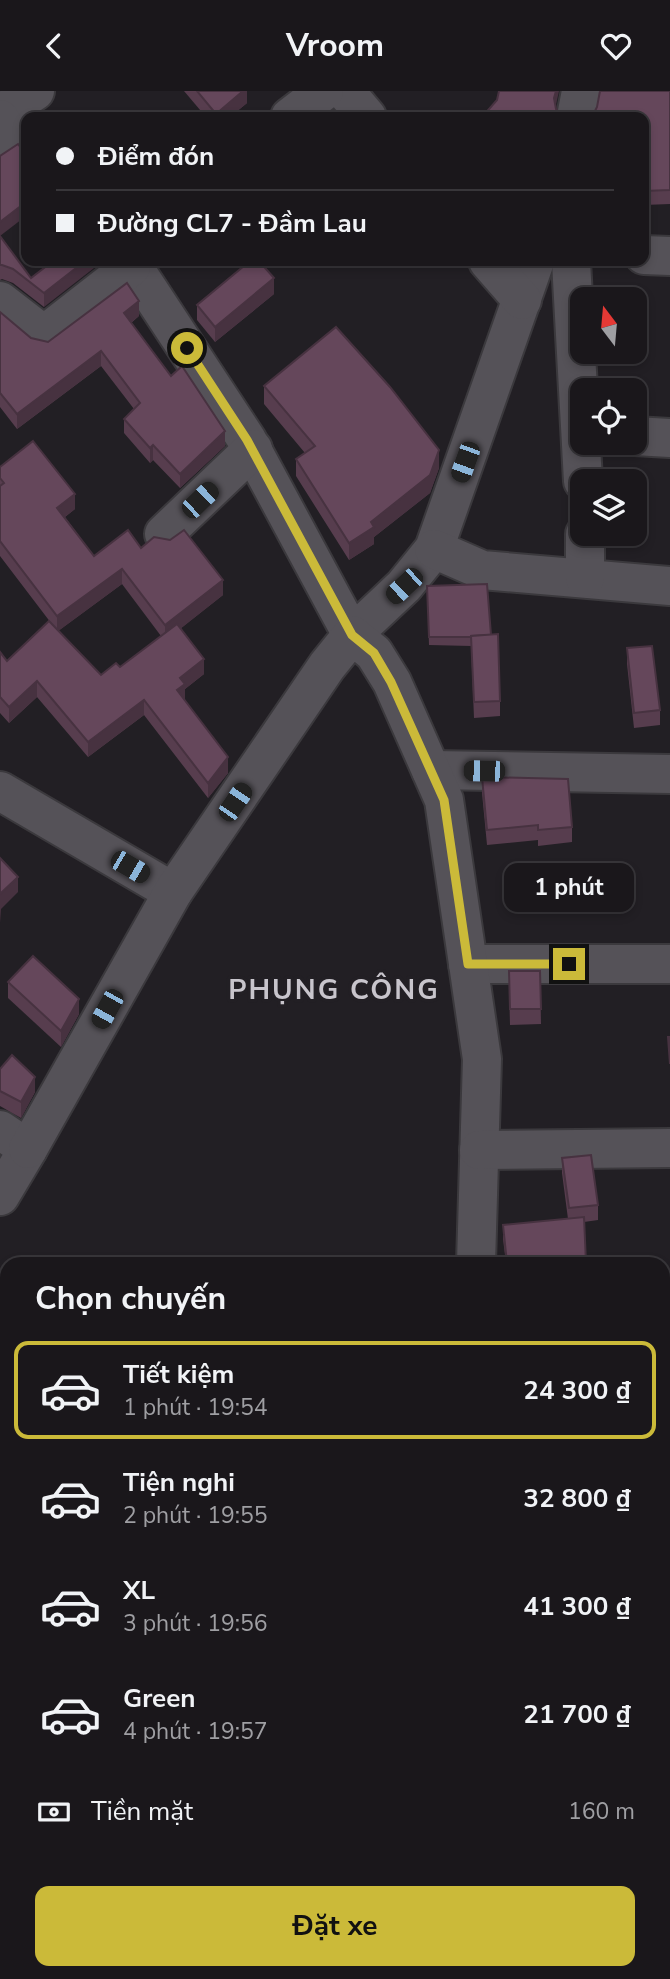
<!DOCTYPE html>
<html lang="vi">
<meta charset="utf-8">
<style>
:root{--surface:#1a171b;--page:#232024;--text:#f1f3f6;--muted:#9f9fa3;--line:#38363a;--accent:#cbba39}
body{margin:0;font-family:"Nunito Sans",sans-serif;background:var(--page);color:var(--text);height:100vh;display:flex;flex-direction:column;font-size:26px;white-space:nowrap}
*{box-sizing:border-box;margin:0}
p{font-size:23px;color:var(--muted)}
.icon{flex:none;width:38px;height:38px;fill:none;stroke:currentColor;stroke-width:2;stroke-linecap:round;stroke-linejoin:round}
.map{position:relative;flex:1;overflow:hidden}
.details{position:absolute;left:0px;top:1166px;width:670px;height:723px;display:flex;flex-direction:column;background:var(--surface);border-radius:21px 21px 0 0;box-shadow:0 4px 10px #0003,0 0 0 2px var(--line)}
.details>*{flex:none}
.top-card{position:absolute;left:21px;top:21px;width:628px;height:154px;border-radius:14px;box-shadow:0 4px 10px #0003,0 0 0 2px var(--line);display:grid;align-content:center;height:154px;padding:0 35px;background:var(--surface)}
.needle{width:46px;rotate:344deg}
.controls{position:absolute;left:570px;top:196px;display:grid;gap:14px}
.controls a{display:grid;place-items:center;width:77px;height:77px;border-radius:14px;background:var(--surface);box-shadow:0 4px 10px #0003,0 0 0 2px var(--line);font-size:35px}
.end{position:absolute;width:32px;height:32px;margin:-16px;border:9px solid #cbba39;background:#111;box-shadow:0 0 0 4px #111}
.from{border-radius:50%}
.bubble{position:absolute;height:49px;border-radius:14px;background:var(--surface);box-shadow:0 4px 10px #0003,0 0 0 2px var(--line);font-size:23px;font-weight:700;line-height:49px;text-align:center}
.car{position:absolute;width:21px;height:42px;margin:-21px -10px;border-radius:9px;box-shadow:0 0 5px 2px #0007;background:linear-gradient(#222 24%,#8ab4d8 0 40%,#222 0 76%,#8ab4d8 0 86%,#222 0)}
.top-card b{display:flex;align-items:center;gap:24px;height:66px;font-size:26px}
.top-card b+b{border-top:2px solid var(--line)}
.top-card i{width:18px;height:18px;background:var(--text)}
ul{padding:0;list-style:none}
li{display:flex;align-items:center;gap:21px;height:98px;margin:0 14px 10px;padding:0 21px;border:4px solid transparent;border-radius:14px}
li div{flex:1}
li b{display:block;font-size:26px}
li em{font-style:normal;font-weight:700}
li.current{border-color:var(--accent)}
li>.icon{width:63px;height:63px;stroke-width:1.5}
h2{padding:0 35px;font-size:32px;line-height:84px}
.pay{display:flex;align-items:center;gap:18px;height:77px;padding:0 35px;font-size:26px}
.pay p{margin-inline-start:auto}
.cta{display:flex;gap:14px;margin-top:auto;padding:14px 35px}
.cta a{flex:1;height:80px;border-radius:14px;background:var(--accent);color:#111;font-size:28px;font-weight:700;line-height:80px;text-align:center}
header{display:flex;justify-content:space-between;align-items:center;height:91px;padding:0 35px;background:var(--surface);font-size:32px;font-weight:700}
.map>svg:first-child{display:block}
</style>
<header><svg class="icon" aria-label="back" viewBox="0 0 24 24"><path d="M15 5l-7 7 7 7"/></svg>Vroom<svg class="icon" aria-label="heart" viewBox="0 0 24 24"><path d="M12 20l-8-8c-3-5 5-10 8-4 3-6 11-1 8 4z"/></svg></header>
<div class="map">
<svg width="670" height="1888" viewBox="0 0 670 1888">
<rect width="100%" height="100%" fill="#221f24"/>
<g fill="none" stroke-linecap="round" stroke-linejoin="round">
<g stroke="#3b393d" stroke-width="42">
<g id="minor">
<polyline points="345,0 367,26"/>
<polyline points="0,23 35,0"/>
<polyline points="290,26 324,0"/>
<polyline points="576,26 581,0"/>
<polyline points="0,28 10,46 0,54"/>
<polyline points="644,164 670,165"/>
<polyline points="125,170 142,189 247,349 352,544 404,495 434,458 535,170"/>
<polyline points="488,170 522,209"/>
<polyline points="571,170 583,390"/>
<polyline points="0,210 44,244 131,176"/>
<polyline points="635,345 670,347"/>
<polyline points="164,443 253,358"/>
<polyline points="434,458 482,479 670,495"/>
<polyline points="585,487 585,443"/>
<polyline points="431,679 670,683"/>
<polyline points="0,700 173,801"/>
<polyline points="468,873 670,873"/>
<polyline points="0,1039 28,1058 0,1105"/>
<polyline points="28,1058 173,801 327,575 352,544 374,562 392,591 444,709 482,968 476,1172"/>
<polyline points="479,1059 670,1057"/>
<polyline points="663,1258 670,1258"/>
<polyline points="0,1374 7,1385"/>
<polyline points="663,1433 670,1434"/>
<polyline points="663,1607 670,1607"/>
<polyline points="663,1777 670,1777"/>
<polyline points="0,1836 7,1846"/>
<polyline points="31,1881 35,1888"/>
<polyline points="324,1881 327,1888"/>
<polyline points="480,1888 480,1881"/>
</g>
</g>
<use href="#minor" stroke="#555258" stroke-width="38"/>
</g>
<g fill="#573d4e" fill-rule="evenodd">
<polygon points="184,0 247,0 247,12 230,26 206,26"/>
<polygon points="670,0 670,113 644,114 644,26"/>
<polygon points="0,145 31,187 53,170 44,216 13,192 2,188 0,189"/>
<polygon points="274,203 215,251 197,229 197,214"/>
<polygon points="0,221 31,247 48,251 139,225 131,232 225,355 180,397 153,369 150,372 124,342 124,328 134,318 101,275 17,338 0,316"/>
<polygon points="264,295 439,377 430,402 374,446 374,453 349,469 296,385 296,368 305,362 264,313"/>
<path d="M0,376L75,418L65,426L94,465L141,457L223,504L181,537L204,583L185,598L184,609L228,682L208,707L144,624L88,666L37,606L9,632L0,622V561L7,570L51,532L0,465ZM122,493L161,545L120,576L101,584L58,540Z"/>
<polygon points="427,495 491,544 500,610 500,625 474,627 471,555 429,554"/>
<polygon points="627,557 660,619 660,634 634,637 627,573"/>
<polygon points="482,686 572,736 572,751 538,755 538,749 487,754 482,702"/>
<polygon points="540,880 541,933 510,934 509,895"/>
<polygon points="8,891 79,923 61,956 8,907"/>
<polygon points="0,978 35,1001 21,1027 0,1015"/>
<polygon points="562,1067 598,1114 598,1129 584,1131 586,1172 506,1172 503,1148 503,1134 568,1128 562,1082"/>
<polygon points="670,1326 670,1391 663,1391 663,1327"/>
</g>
<g fill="#473240">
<polygon points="243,0 247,0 247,12 230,26 216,26 216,23"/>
<polygon points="556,0 559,0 554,23 554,7"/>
<polygon points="26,111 26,125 0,145 0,131"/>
<polygon points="85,170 103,170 44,216 44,202"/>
<polygon points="274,187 274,203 215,251 215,236"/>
<polygon points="139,210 139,225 124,237 124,222"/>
<polygon points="101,260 101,275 17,338 17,323"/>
<polygon points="225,340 225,355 180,397 180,383"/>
<polygon points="153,354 153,369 150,372 150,357"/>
<polygon points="439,359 439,377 430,402 374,446 374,453 349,469 349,452"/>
<polygon points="75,403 75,418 57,432 57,417"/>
<polygon points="122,478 122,493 57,541 57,525"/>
<polygon points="223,489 223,504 165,550 165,534"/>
<polygon points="204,568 204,583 185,598 185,609 177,615 177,599 180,587"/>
<polygon points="37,590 37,606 9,632 9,616"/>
<polygon points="144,609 144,624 88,666 88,651"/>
<polygon points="228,666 228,682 208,707 208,692"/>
<polygon points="18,786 18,801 1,818 0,832 0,803"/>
<polygon points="79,908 79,923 61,956 61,940"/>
<polygon points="35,986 35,1001 21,1027 21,1011"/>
</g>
<g fill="#65475b" stroke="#473240" stroke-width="2">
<polygon points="197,0 243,0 216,23"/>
<polygon points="499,0 556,0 554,7 556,18 563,26 482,26 497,9"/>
<polygon points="600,0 670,0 670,99 644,100 644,26 592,26 597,16"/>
<polygon points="18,53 26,64 26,111 0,131 0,65"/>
<polygon points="0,145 31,187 53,170 85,170 44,202 13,178 2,174 0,174"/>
<polygon points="250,170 259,170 274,187 215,236 197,214"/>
<polygon points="127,192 139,210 124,222 171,285 182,275 225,340 180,383 153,354 150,357 124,328 140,312 101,260 17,323 0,302 0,221 31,247 48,251"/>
<polygon points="336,236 390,296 439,359 430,384 371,431 374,436 349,452 296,368 315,355 264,295"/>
<polygon points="33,350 75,403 57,417 94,465 128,439 141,457 154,446 170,449 184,439 223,489 165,534 122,478 57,525 0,450 0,395 4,392 0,387 0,376"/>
<polygon points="487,493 491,544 471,545 471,546 429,546 427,495"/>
<polygon points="49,530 101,584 116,572 120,576 177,533 204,568 180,587 185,593 177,599 228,666 208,692 144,609 88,651 37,590 9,616 0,606 0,561 7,570"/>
<polygon points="498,543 500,610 474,611 471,545"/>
<polygon points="652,555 660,619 634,622 627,557"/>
<polygon points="482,686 568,688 572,736 538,739 538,734 487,739"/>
<polygon points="0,767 18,786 0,803"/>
<polygon points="33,865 79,908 61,940 8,891"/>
<polygon points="509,880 540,880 541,918 510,918"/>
<polygon points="668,946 670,946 670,973"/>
<polygon points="12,964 35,986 21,1011 0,1000 0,978"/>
<polygon points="591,1064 598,1114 569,1117 562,1067"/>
<polygon points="584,1126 586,1172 507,1172 503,1134"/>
<polygon points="670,1326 670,1378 663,1378 663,1327"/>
<polygon points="663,1857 670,1857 670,1888 521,1888 522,1881 663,1881"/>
</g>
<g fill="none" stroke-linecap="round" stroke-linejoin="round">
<polyline stroke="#cbba39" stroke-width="9" points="187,257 247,349 352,544 374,562 391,591 444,709 468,873 569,873"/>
</g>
<g text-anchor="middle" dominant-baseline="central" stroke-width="7" stroke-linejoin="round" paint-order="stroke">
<g font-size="28" font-weight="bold" letter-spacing="2" fill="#c8c5cc" stroke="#221f24">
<text x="334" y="899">PHỤNG CÔNG</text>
</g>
</g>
</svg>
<div class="controls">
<a><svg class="needle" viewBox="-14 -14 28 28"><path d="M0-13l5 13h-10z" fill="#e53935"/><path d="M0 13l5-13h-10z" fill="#9f9fa3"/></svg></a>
<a><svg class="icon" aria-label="locate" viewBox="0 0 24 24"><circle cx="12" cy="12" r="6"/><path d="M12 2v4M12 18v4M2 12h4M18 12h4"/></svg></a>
<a><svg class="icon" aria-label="layers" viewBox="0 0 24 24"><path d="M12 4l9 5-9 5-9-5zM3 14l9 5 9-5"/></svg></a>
</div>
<i class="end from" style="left:187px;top:257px"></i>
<i class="end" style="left:569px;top:873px"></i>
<div class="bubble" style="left:504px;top:772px;width:130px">1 phút</div>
<i class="car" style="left:465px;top:371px;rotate:200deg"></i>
<i class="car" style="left:200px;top:409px;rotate:46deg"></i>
<i class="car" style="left:404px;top:495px;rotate:227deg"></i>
<i class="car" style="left:484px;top:680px;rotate:271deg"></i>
<i class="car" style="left:235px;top:711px;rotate:34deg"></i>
<i class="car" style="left:130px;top:776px;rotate:120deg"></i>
<i class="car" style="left:107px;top:918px;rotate:209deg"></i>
<div class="top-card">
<b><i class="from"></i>Điểm đón</b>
<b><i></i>Đường CL7 - Đầm Lau</b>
</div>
<section class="details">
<h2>Chọn chuyến</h2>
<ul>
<li class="current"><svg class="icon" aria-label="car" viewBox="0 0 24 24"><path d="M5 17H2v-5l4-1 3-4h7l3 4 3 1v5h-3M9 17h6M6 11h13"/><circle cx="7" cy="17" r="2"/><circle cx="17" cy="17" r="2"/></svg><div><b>Tiết kiệm</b><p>1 phút · 19:54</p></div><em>24 300 ₫</em></li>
<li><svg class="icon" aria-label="car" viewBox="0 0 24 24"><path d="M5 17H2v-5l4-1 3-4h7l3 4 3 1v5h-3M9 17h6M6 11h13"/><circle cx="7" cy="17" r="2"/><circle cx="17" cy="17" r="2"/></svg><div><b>Tiện nghi</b><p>2 phút · 19:55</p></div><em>32 800 ₫</em></li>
<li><svg class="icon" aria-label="car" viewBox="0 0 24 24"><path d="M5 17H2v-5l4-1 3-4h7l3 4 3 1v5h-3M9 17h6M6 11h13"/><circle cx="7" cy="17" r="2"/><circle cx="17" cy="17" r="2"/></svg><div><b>XL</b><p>3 phút · 19:56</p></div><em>41 300 ₫</em></li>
<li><svg class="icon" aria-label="car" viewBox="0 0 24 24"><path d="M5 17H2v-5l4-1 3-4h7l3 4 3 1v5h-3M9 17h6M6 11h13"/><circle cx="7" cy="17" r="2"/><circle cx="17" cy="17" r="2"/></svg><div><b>Green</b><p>4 phút · 19:57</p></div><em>21 700 ₫</em></li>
</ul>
<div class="pay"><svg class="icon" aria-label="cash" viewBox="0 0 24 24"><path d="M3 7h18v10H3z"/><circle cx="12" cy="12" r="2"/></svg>Tiền mặt<p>160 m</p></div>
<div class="cta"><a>Đặt xe</a></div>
</section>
</div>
